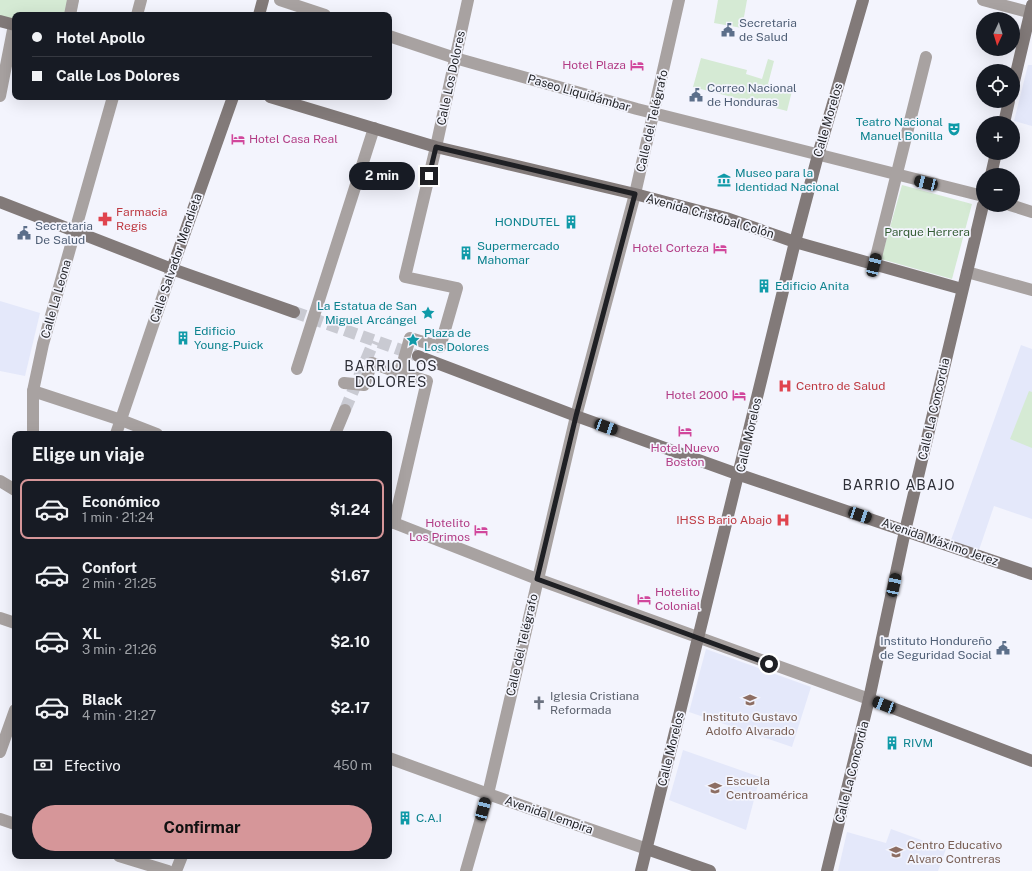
<!DOCTYPE html>
<html lang="es">
<meta charset="utf-8">
<style>
:root{--surface:#171b24;--page:#242831;--text:#f1f3f6;--muted:#9ea1a6;--line:#363941;--accent:#d69699}
body{margin:0;font-family:"Public Sans",sans-serif;background:var(--page);color:var(--text);height:100vh;display:flex;flex-direction:column;font-size:15px;white-space:nowrap}
*{box-sizing:border-box;margin:0}
p{font-size:13px;color:var(--muted)}
.icon{flex:none;width:22px;height:22px;fill:none;stroke:currentColor;stroke-width:2;stroke-linecap:round;stroke-linejoin:round}
.map{position:relative;flex:1;overflow:hidden}
.panel{position:absolute;left:12px;top:431px;width:380px;height:428px;display:flex;flex-direction:column;background:var(--surface);border-radius:8px;box-shadow:0 4px 16px #0002}
.panel>*{flex:none}
.top-card{position:absolute;left:12px;top:12px;width:380px;height:88px;border-radius:8px;box-shadow:0 4px 16px #0002;display:grid;align-content:center;height:88px;padding:0 20px;background:var(--surface)}
.needle{width:26px;rotate:184deg}
.tools{position:absolute;left:976px;top:12px;display:grid;gap:8px}
.tools a{display:grid;place-items:center;width:44px;height:44px;border-radius:50%;background:var(--surface);box-shadow:0 4px 16px #0002;font-size:20px}
.end{position:absolute;width:18px;height:18px;margin:-9px;border:5px solid #1f2024;background:#fff;box-shadow:0 0 0 2px #fff}
.from{border-radius:50%}
.bubble{position:absolute;height:28px;border-radius:14px;background:var(--surface);box-shadow:0 4px 16px #0002;font-size:13px;font-weight:700;line-height:28px;text-align:center}
.car{position:absolute;width:12px;height:24px;margin:-12px -6px;border-radius:5px;box-shadow:0 0 3px 1px #0007;background:linear-gradient(#222 24%,#8ab4d8 0 40%,#222 0 76%,#8ab4d8 0 86%,#222 0)}
.top-card b{display:flex;align-items:center;gap:14px;height:38px;font-size:15px}
.top-card b+b{border-top:1px solid var(--line)}
.top-card i{width:10px;height:10px;background:var(--text)}
ul{padding:0;list-style:none}
li{display:flex;align-items:center;gap:12px;height:60px;margin:0 8px 6px;padding:0 12px;border:2px solid transparent;border-radius:8px}
li div{flex:1}
li b{display:block;font-size:15px}
li em{font-style:normal;font-weight:700}
li.selected{border-color:var(--accent)}
li>.icon{width:36px;height:36px;stroke-width:1.5}
h2{padding:0 20px;font-size:18px;line-height:48px}
.pay{display:flex;align-items:center;gap:10px;height:44px;padding:0 20px;font-size:15px}
.pay p{margin-inline-start:auto}
.cta{display:flex;gap:8px;margin-top:auto;padding:8px 20px}
.cta a{flex:1;height:46px;border-radius:24px;background:var(--accent);color:#111;font-size:16px;font-weight:700;line-height:46px;text-align:center}
.map>svg:first-child{display:block}
</style>
<div class="map">
<svg width="1032" height="871" viewBox="0 0 1032 871">
<rect width="100%" height="100%" fill="#f3f4fd"/>
<g fill="#e4e8fa">
<polygon points="1028,65 1032,65 1032,126 1014,121"/>
<polygon points="0,301 40,313 25,376 0,371"/>
<polygon points="1021,345 1032,349 1032,519 994,506 979,550 951,540"/>
<polygon points="706,649 811,687 792,747 689,712"/>
<polygon points="683,750 760,777 746,830 669,800"/>
<polygon points="891,829 946,849 938,871 838,871 847,832 886,843"/>
</g>
<g fill="#d5ead4">
<polygon points="0,0 68,0 65,15 15,15 15,22 0,18"/>
<polygon points="718,0 747,0 742,28 714,23"/>
<polygon points="701,58 747,70 746,74 762,79 768,59 774,61 768,84 792,91 787,111 693,87"/>
<polygon points="902,185 972,204 952,279 881,259"/>
<polygon points="1029,391 1032,392 1032,448 1010,439"/>
</g>
<g fill="none" stroke-linecap="round" stroke-linejoin="round">
<polyline stroke="#c9cad2" stroke-width="12" stroke-dasharray="12 6" stroke-linecap="butt" points="345,410 374,341"/>
<polyline stroke="#c9cad2" stroke-width="12" stroke-dasharray="12 6" stroke-linecap="butt" points="294,312 415,355"/>
<g stroke="#a8a2a1" stroke-width="12">
<polyline points="280,0 325,15"/>
<polyline points="983,0 1032,13"/>
<polyline points="70,15 73,0"/>
<polyline points="137,15 141,0"/>
<polyline points="389,36 455,58 637,109 983,196"/>
<polyline points="0,96 14,25"/>
<polyline points="1010,205 1032,212"/>
<polyline points="874,265 926,57"/>
<polyline points="967,272 1032,290"/>
<polyline points="297,369 374,128"/>
<polyline points="344,383 364,385 372,363 400,373"/>
<polyline points="33,391 121,420 157,434"/>
<polyline points="33,434 33,391 43,344 113,97"/>
<polyline points="116,434 172,269"/>
<polyline points="335,434 345,410"/>
<polyline points="0,481 15,490"/>
<polyline points="389,521 537,579 869,699"/>
<polyline points="394,523 427,381 400,373 410,338 440,347 457,288 405,277 436,147 468,0"/>
<polyline points="0,618 15,623"/>
<polyline points="0,752 15,710"/>
<polyline points="389,758 488,794 647,849"/>
<polyline points="0,819 15,824"/>
<polyline points="119,856 168,871"/>
<polyline points="176,871 182,856"/>
<polyline points="466,871 488,794 576,416 635,194 679,0"/>
</g>
<g stroke="#827a79" stroke-width="12">
<polyline points="259,15 263,0"/>
<polyline points="0,21 15,25"/>
<polyline points="1013,86 1032,5"/>
<polyline points="270,97 436,147 635,194 726,218 795,242 962,289"/>
<polyline points="1004,123 1009,101"/>
<polyline points="991,175 996,153"/>
<polyline points="0,202 172,269 294,312"/>
<polyline points="172,269 233,97"/>
<polyline points="418,356 576,416 740,475 1032,574"/>
<polyline points="869,699 1032,761"/>
<polyline points="647,849 710,871"/>
<polyline points="641,871 795,242 818,155 863,0"/>
<polyline points="827,871 869,699 905,531 983,205"/>
</g>
</g>
<g fill="none" stroke-linecap="round" stroke-linejoin="round">
<polyline stroke="#1f2024" stroke-width="5" points="429,176 436,147 635,194 576,416 537,579 769,664"/>
</g>
<defs>
<g id="civic-bare" transform="scale(1.08)"><path d="M-.6-6.5H3V-4.5H.6V-3L4-1V1h2V6H-6V1h2V-1L-.6-3ZM-1.2 2.5V6h2.4V2.5Z" fill="#5c6f8a" stroke="#f3f4fd" stroke-width="2.5" paint-order="stroke"/></g>
<g id="hotel-bare" transform="scale(1.08)"><path d="M-6-4.5h1.5V1H6V5H4.5V3h-9V5H-6ZM-4 0a1.8 1.8 0 1 1 3.6 0ZM.5 0V-2.5h3Q6-2.5 6 0Z" fill="#d1479c" stroke="#f3f4fd" stroke-width="2.5" paint-order="stroke"/></g>
<g id="theatre-bare" transform="scale(1.08)"><path d="M-5-5.5Q0-4 5-5.5V0Q5 5 0 6Q-5 5-5 0ZM-3.3-2.5H-1v1.5H-3.3ZM1-2.5H3.3v1.5H1ZM-2.8 1Q0 5.5 2.8 1Z" fill="#0f9aa8" stroke="#f3f4fd" stroke-width="2.5" paint-order="stroke"/></g>
<g id="museum-bare" transform="scale(1.08)"><path d="M0-6L6-3V-2H-6V-3ZM-5-1h2V3h-2ZM-1-1h2V3h-2ZM3-1h2V3H3ZM-6 4H6V6H-6Z" fill="#0f9aa8" stroke="#f3f4fd" stroke-width="2.5" paint-order="stroke"/></g>
<g id="pharmacy-bare" transform="scale(1.08)"><path d="M-2-6h4v4h4v4h-4v4h-4v-4h-4v-4h4Z" fill="#e0444e" stroke="#f3f4fd" stroke-width="2.5" paint-order="stroke"/></g>
<g id="building-bare" transform="scale(1.08)"><path d="M-4-6H4V6H1V3H-1V6H-4ZM-2.5-4.3h1.7v1.8h-1.7ZM.8-4.3h1.7v1.8H.8ZM-2.5-1h1.7V.8h-1.7ZM.8-1h1.7V.8H.8Z" fill="#0f9aa8" stroke="#f3f4fd" stroke-width="2.5" paint-order="stroke"/></g>
<g id="sight-bare" transform="scale(1.08)"><path d="M0-6L1.8-2.2L6-1.7L2.9 1.2L3.7 5.4L0 3.3L-3.7 5.4L-2.9 1.2L-6-1.7L-1.8-2.2Z" fill="#0f9aa8" stroke="#f3f4fd" stroke-width="2.5" paint-order="stroke"/></g>
<g id="hospital-bare" transform="scale(1.08)"><path d="M-5-5h3v3.5h4V-5h3V5h-3V1.5h-4V5h-3Z" fill="#e0444e" stroke="#f3f4fd" stroke-width="2.5" paint-order="stroke"/></g>
<g id="school-bare" transform="scale(1.08)"><path d="M0-5L7-2L0 1L-7-2ZM-4 1L0 2.5L4 1V4Q0 6-4 4Z" fill="#8d6e63" stroke="#f3f4fd" stroke-width="2.5" paint-order="stroke"/></g>
<g id="church-bare" transform="scale(1.08)"><path d="M-1.2-6h2.4v3.5h3.3v2.4h-3.3V6h-2.4V-.1h-3.3v-2.4h3.3Z" fill="#6b7280" stroke="#f3f4fd" stroke-width="2.5" paint-order="stroke"/></g>
</defs>
<g fill-rule="evenodd">
<use href="#civic-bare" x="728" y="30"/>
<use href="#hotel-bare" x="637" y="65"/>
<use href="#civic-bare" x="696" y="95"/>
<use href="#theatre-bare" x="954" y="129"/>
<use href="#hotel-bare" x="238" y="139"/>
<use href="#museum-bare" x="724" y="180"/>
<use href="#pharmacy-bare" x="105" y="219"/>
<use href="#building-bare" x="571" y="222"/>
<use href="#civic-bare" x="24" y="233"/>
<use href="#hotel-bare" x="720" y="248"/>
<use href="#building-bare" x="466" y="253"/>
<use href="#building-bare" x="764" y="286"/>
<use href="#sight-bare" x="428" y="313"/>
<use href="#building-bare" x="183" y="338"/>
<use href="#sight-bare" x="413" y="340"/>
<use href="#hospital-bare" x="785" y="386"/>
<use href="#hotel-bare" x="739" y="395"/>
<use href="#hotel-bare" x="685" y="431"/>
<use href="#hospital-bare" x="783" y="520"/>
<use href="#hotel-bare" x="481" y="530"/>
<use href="#hotel-bare" x="644" y="599"/>
<use href="#civic-bare" x="1003" y="648"/>
<use href="#school-bare" x="750" y="700"/>
<use href="#church-bare" x="539" y="703"/>
<use href="#building-bare" x="892" y="743"/>
<use href="#school-bare" x="715" y="788"/>
<use href="#building-bare" x="405" y="818"/>
<use href="#school-bare" x="896" y="852"/>
</g>
<g text-anchor="middle" dominant-baseline="central" stroke-width="3.5" stroke-linejoin="round" paint-order="stroke">
<g font-size="12" fill="#4e5e75" stroke="#f3f4fd" text-anchor="start">
<text x="739" y="23">Secretaria<tspan x="739" dy="14">de Salud</tspan></text>
<text x="707" y="88">Correo Nacional<tspan x="707" dy="14">de Honduras</tspan></text>
<text x="35" y="226">Secretaria<tspan x="35" dy="14">De Salud</tspan></text>
<text x="992" y="641" text-anchor="end">Instituto Hondureño<tspan x="992" dy="14">de Seguridad Social</tspan></text>
</g>
<g font-size="12" fill="#b23c85" stroke="#f3f4fd" text-anchor="end">
<text x="626" y="65">Hotel Plaza</text>
<text x="249" y="139" text-anchor="start">Hotel Casa Real</text>
<text x="709" y="248">Hotel Corteza</text>
<text x="728" y="395">Hotel 2000</text>
<text x="685" y="448" text-anchor="middle">Hotel Nuevo<tspan x="685" dy="14">Boston</tspan></text>
<text x="470" y="523">Hotelito<tspan x="470" dy="14">Los Primos</tspan></text>
<text x="655" y="592" text-anchor="start">Hotelito<tspan x="655" dy="14">Colonial</tspan></text>
</g>
<g font-size="12" fill="#1f2024" stroke="#f3f4fd">
<text transform="translate(451 78) rotate(-78)">Calle Los Dolores</text>
<text transform="translate(579 93) rotate(16)">Paseo Liquidámbar</text>
<text transform="translate(828 120) rotate(-74)">Calle Morelos</text>
<text transform="translate(652 121) rotate(-77)">Calle del Telégrafo</text>
<text transform="translate(710 216) rotate(16)">Avenida Cristóbal Colón</text>
<text transform="translate(176 258) rotate(-71)">Calle Salvador Mendieta</text>
<text transform="translate(56 299) rotate(-74)">Calle La Leona</text>
<text transform="translate(934 409) rotate(-77)">Calle La Concordia</text>
<text transform="translate(749 435) rotate(-77)">Calle Morelos</text>
<text transform="translate(940 542) rotate(19)">Avenida Máximo Jerez</text>
<text transform="translate(522 645) rotate(-77)">Calle del Telégrafo</text>
<text transform="translate(671 749) rotate(-76)">Calle Morelos</text>
<text transform="translate(852 772) rotate(-76)">Calle La Concordia</text>
<text transform="translate(549 815) rotate(19)">Avenida Lempira</text>
</g>
<g font-size="12" fill="#0d838f" stroke="#f3f4fd" text-anchor="start">
<text x="943" y="122" text-anchor="end">Teatro Nacional<tspan x="943" dy="14">Manuel Bonilla</tspan></text>
<text x="735" y="173">Museo para la<tspan x="735" dy="14">Identidad Nacional</tspan></text>
<text x="560" y="222" text-anchor="end">HONDUTEL</text>
<text x="477" y="246">Supermercado<tspan x="477" dy="14">Mahomar</tspan></text>
<text x="775" y="286">Edificio Anita</text>
<text x="417" y="306" text-anchor="end">La Estatua de San<tspan x="417" dy="14">Miguel Arcángel</tspan></text>
<text x="194" y="331">Edificio<tspan x="194" dy="14">Young-Puick</tspan></text>
<text x="424" y="333">Plaza de<tspan x="424" dy="14">Los Dolores</tspan></text>
<text x="903" y="743">RIVM</text>
<text x="416" y="818">C.A.I</text>
</g>
<g font-size="12" fill="#be3a42" stroke="#f3f4fd" text-anchor="start">
<text x="116" y="212">Farmacia<tspan x="116" dy="14">Regis</tspan></text>
<text x="796" y="386">Centro de Salud</text>
<text x="772" y="520" text-anchor="end">IHSS Bario Abajo</text>
</g>
<g font-size="12" fill="#365e37" stroke="#f3f4fd">
<text x="927" y="232">Parque Herrera</text>
</g>
<g font-size="12" fill="#5b616d" stroke="#f3f4fd" text-anchor="start">
<text x="550" y="696">Iglesia Cristiana<tspan x="550" dy="14">Reformada</tspan></text>
</g>
<g font-size="12" fill="#785e54" stroke="#f3f4fd" text-anchor="start">
<text x="750" y="717" text-anchor="middle">Instituto Gustavo<tspan x="750" dy="14">Adolfo Alvarado</tspan></text>
<text x="726" y="781">Escuela<tspan x="726" dy="14">Centroamérica</tspan></text>
<text x="907" y="845">Centro Educativo<tspan x="907" dy="14">Alvaro Contreras</tspan></text>
</g>
<g font-size="14" letter-spacing="1" fill="#2d2e36" stroke="#f3f4fd">
<text x="391" y="366">BARRIO LOS<tspan x="391" dy="16">DOLORES</tspan></text>
<text x="899" y="485">BARRIO ABAJO</text>
</g>
</g>
</svg>
<div class="tools">
<a><svg class="needle" viewBox="-14 -14 28 28"><path d="M0-13l5 13h-10z" fill="#e53935"/><path d="M0 13l5-13h-10z" fill="#9ea1a6"/></svg></a>
<a><svg class="icon" aria-label="locate" viewBox="0 0 24 24"><circle cx="12" cy="12" r="6"/><path d="M12 2v4M12 18v4M2 12h4M18 12h4"/></svg></a>
<a>+</a>
<a>−</a>
</div>
<i class="end from" style="left:769px;top:664px"></i>
<i class="end" style="left:429px;top:176px"></i>
<div class="bubble" style="left:349px;top:162px;width:66px">2 min</div>
<i class="car" style="left:926px;top:183px;rotate:284deg"></i>
<i class="car" style="left:874px;top:265px;rotate:14deg"></i>
<i class="car" style="left:606px;top:427px;rotate:110deg"></i>
<i class="car" style="left:860px;top:515px;rotate:109deg"></i>
<i class="car" style="left:894px;top:585px;rotate:12deg"></i>
<i class="car" style="left:884px;top:705px;rotate:291deg"></i>
<i class="car" style="left:483px;top:809px;rotate:15deg"></i>
<div class="top-card">
<b><i class="from"></i>Hotel Apollo</b>
<b><i></i>Calle Los Dolores</b>
</div>
<section class="panel">
<h2>Elige un viaje</h2>
<ul>
<li class="selected"><svg class="icon" aria-label="car" viewBox="0 0 24 24"><path d="M5 17H2v-5l4-1 3-4h7l3 4 3 1v5h-3M9 17h6M6 11h13"/><circle cx="7" cy="17" r="2"/><circle cx="17" cy="17" r="2"/></svg><div><b>Económico</b><p>1 min · 21:24</p></div><em>$1.24</em></li>
<li><svg class="icon" aria-label="car" viewBox="0 0 24 24"><path d="M5 17H2v-5l4-1 3-4h7l3 4 3 1v5h-3M9 17h6M6 11h13"/><circle cx="7" cy="17" r="2"/><circle cx="17" cy="17" r="2"/></svg><div><b>Confort</b><p>2 min · 21:25</p></div><em>$1.67</em></li>
<li><svg class="icon" aria-label="car" viewBox="0 0 24 24"><path d="M5 17H2v-5l4-1 3-4h7l3 4 3 1v5h-3M9 17h6M6 11h13"/><circle cx="7" cy="17" r="2"/><circle cx="17" cy="17" r="2"/></svg><div><b>XL</b><p>3 min · 21:26</p></div><em>$2.10</em></li>
<li><svg class="icon" aria-label="car" viewBox="0 0 24 24"><path d="M5 17H2v-5l4-1 3-4h7l3 4 3 1v5h-3M9 17h6M6 11h13"/><circle cx="7" cy="17" r="2"/><circle cx="17" cy="17" r="2"/></svg><div><b>Black</b><p>4 min · 21:27</p></div><em>$2.17</em></li>
</ul>
<div class="pay"><svg class="icon" aria-label="cash" viewBox="0 0 24 24"><path d="M3 7h18v10H3z"/><circle cx="12" cy="12" r="2"/></svg>Efectivo<p>450 m</p></div>
<div class="cta"><a>Confirmar</a></div>
</section>
</div>
